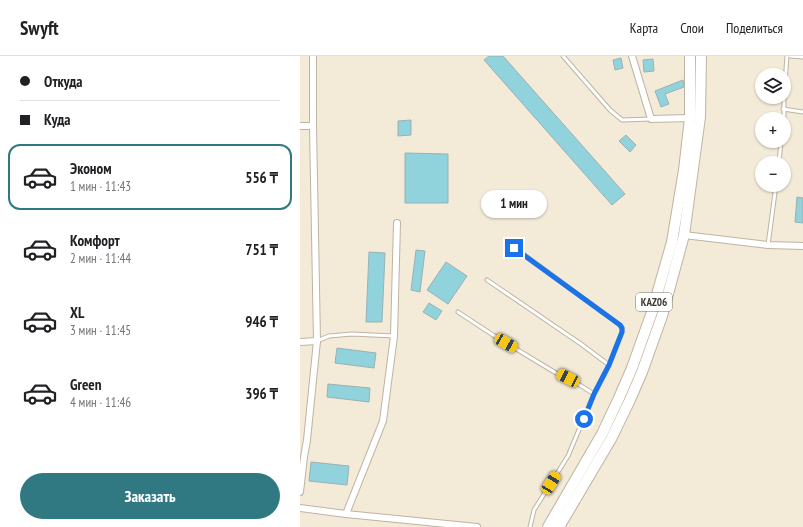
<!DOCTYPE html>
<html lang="ru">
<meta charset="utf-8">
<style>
:root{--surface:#fff;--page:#f2f2f2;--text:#202124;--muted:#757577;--line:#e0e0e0;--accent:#317982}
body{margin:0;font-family:"PT Sans Narrow",sans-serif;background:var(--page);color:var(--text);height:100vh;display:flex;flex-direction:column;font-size:15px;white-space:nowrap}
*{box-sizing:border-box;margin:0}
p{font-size:13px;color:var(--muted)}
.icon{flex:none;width:22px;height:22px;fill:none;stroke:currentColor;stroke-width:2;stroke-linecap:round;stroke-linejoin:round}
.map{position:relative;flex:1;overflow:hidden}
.panel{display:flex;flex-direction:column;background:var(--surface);width:300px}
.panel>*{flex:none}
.banner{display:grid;align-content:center;height:88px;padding:0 20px;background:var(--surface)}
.tools{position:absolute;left:455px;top:12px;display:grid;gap:8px}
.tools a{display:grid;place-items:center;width:36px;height:36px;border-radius:50%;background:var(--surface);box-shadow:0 1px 3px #0004;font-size:20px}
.end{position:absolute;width:18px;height:18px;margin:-9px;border:5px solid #1a73e8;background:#fff;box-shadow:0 0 0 2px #fff}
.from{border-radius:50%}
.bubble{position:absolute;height:28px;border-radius:14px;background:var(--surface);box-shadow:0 1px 3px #0004;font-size:13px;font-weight:800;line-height:28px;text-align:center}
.car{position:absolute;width:12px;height:24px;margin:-12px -6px;border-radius:5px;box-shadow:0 0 3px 1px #0007;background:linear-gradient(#f5c518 24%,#345 0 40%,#f5c518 0 76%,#345 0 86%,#f5c518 0)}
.banner b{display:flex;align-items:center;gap:14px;height:38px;font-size:15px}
.banner b+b{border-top:1px solid var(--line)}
.banner i{width:10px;height:10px;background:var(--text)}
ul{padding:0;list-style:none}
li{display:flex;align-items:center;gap:12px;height:66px;margin:0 8px 6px;padding:0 12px;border:2px solid transparent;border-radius:12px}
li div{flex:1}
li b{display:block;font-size:15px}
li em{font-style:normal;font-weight:800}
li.active{border-color:var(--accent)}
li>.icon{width:36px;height:36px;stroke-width:1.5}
.cta{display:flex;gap:8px;margin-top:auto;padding:8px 20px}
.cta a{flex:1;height:46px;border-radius:24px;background:var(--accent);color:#fff;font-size:16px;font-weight:800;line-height:46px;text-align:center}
header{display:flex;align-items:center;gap:24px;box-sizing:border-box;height:56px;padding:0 20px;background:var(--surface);border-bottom:1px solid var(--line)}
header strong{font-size:19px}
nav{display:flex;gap:22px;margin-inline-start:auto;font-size:14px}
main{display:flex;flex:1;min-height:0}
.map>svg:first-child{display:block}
</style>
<header>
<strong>Swyft</strong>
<nav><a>Карта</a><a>Слои</a><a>Поделиться</a></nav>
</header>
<main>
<section class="panel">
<div class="banner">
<b><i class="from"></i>Откуда</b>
<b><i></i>Куда</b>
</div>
<ul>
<li class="active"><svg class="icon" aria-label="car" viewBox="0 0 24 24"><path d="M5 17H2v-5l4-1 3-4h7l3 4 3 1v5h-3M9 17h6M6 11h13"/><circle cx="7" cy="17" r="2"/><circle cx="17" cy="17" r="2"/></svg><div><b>Эконом</b><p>1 мин · 11:43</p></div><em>556 ₸</em></li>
<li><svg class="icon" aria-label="car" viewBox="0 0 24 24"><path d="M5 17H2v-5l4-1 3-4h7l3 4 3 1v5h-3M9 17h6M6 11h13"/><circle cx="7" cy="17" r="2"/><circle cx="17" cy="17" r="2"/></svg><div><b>Комфорт</b><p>2 мин · 11:44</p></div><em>751 ₸</em></li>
<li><svg class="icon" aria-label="car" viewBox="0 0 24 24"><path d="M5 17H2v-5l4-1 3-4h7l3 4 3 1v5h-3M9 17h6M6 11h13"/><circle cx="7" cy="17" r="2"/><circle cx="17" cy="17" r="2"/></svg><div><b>XL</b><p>3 мин · 11:45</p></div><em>946 ₸</em></li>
<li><svg class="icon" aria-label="car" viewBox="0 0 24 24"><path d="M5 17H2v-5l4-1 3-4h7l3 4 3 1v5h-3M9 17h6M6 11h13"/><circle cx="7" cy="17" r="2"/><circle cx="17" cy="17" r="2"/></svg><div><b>Green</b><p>4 мин · 11:46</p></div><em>396 ₸</em></li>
</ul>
<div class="cta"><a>Заказать</a></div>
</section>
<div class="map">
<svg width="503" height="471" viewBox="0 0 503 471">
<rect width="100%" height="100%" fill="#f4ead8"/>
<g fill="#90d3dc" stroke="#9ab1b4">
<polygon points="189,0 203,0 325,138 312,149 184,4"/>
<polygon points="321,2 323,12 315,14 313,4"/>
<polygon points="353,3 354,15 344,16 343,4"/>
<polygon points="383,24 384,31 365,38 369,48 361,51 355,35"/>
<polygon points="111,64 111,79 98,80 98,65"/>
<polygon points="326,79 336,89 330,96 319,85"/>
<polygon points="105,97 148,98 148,147 105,147"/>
<polygon points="497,141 503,142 503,167 495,166"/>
<polygon points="116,194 125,195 120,236 111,234"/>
<polygon points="69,196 85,197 82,266 66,266"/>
<polygon points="146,206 167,220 148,248 127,234"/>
<polygon points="129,247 142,255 136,264 123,256"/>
<polygon points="37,292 76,297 74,312 35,307"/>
<polygon points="28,328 70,332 69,346 27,341"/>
<polygon points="11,406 49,410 47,429 9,425"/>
</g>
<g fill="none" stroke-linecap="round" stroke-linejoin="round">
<g stroke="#bdb4a3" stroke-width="5">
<g id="service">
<polyline points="263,0 310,54 322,64 351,63"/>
<polyline points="490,0 503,1"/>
<polyline points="484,41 487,0"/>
<polyline points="483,53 503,56"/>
<polyline points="484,63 484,41"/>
<polyline points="479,107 481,85"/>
<polyline points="468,189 476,129"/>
<polyline points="215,192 320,269 322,272 322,276 309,309 294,338 268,400 234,454 230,471"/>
<polyline points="187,224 281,288 309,309"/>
<polyline points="158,256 193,279 256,317 275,326 294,338"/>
<polyline points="17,285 29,280 52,278 94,280"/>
</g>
</g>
<g stroke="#bdb4a3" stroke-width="8">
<g id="minor">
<polyline points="332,0 351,63 390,62"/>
<polyline points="0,70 13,70"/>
<polyline points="384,179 468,189 503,190"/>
<polyline points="0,286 17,285"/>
<polyline points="0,436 4,401 7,384 17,285 13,70 13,0"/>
<polyline points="0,452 46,458 177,471"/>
<polyline points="46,458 83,365 94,280 97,167"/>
</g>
</g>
<g stroke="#bdb4a3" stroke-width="12">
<g id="trunk">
<polyline points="248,471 302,378 319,342 332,312 352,256 372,186 384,114 390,62 390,0"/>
<polyline points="259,471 311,383 329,346 342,316 362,260 384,179 400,61 401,0"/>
</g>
</g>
<use href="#service" stroke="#fff" stroke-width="3"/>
<use href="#minor" stroke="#fff" stroke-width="6"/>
<use href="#trunk" stroke="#fff" stroke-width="10"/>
</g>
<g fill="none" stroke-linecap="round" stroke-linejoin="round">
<polyline stroke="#1a73e8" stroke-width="5" points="214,192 320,269 322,272 322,276 309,309 294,338 284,363"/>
</g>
<g text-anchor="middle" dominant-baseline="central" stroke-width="4" stroke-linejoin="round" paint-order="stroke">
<rect fill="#fff" stroke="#777470" stroke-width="1" x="336" y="237" width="36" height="18" rx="3"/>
<g font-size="11" font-weight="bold" fill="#3d3932">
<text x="354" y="246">KАZ06</text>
</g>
</g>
</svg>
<div class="tools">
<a><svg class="icon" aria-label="layers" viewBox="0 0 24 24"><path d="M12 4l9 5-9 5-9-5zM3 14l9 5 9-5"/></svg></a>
<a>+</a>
<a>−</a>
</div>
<i class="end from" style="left:284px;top:363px"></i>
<i class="end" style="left:214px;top:192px"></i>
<div class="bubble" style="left:181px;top:134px;width:66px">1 мин</div>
<i class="car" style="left:206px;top:287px;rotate:120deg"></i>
<i class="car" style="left:268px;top:322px;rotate:297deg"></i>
<i class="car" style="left:251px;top:427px;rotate:32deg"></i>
</div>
</main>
